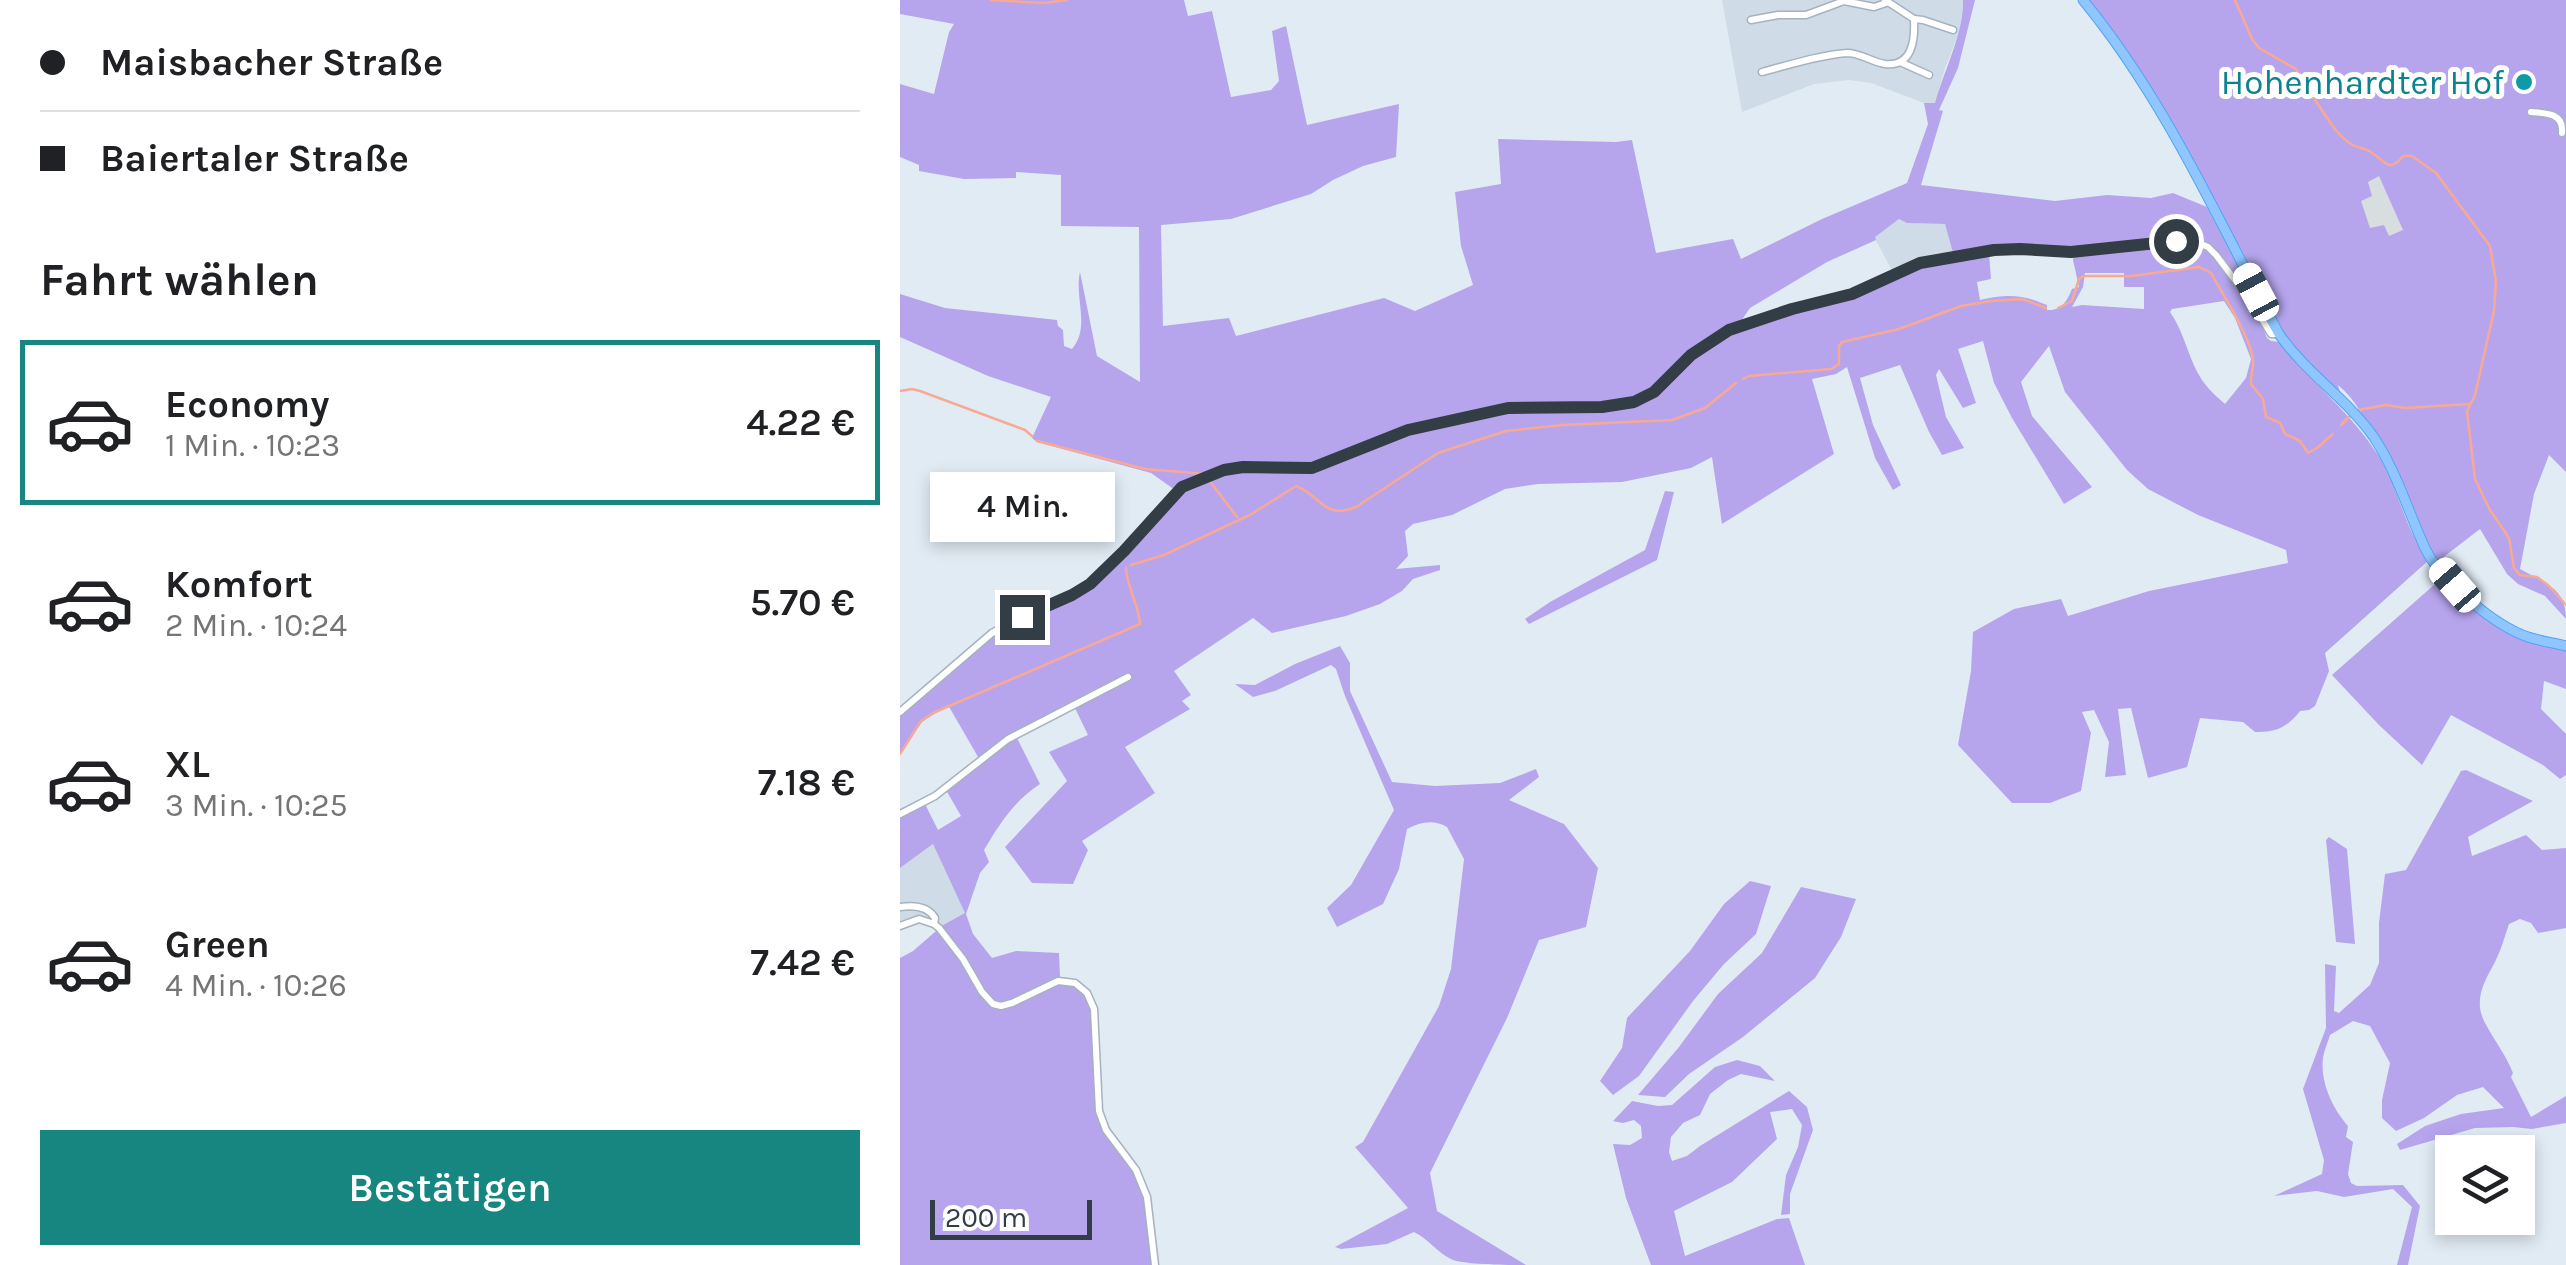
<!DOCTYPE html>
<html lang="de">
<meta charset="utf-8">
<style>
:root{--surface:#fff;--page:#f2f2f2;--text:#202124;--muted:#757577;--line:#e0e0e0;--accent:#178580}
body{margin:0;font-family:Karla,sans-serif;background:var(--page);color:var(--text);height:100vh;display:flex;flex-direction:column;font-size:38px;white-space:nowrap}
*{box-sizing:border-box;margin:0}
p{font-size:32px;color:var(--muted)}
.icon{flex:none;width:55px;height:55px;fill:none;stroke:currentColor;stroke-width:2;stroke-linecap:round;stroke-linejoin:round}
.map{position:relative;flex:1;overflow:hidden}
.panel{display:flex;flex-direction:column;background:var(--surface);width:900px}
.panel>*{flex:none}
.banner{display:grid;align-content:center;height:220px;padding:0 40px;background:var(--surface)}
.tools{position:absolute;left:1535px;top:1135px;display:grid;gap:20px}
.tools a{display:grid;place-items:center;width:100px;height:100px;border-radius:0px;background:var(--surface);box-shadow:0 5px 15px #0003;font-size:50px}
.scale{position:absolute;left:30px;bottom:25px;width:162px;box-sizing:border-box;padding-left:10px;border:5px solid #323d45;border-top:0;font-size:28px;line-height:35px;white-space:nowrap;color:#323d45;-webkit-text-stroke:8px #fff;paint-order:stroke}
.end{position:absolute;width:45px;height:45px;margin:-22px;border:12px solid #323d45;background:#fff;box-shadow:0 0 0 5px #fff}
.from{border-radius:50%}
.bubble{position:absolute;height:70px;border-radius:0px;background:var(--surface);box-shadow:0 5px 15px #0003;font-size:32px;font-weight:600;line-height:70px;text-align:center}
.car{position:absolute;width:30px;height:60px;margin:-30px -15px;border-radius:12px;box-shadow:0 0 8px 2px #0007;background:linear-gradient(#fff 24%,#345 0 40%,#fff 0 76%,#345 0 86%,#fff 0)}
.banner b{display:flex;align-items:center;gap:35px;height:95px;font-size:38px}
.banner b+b{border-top:2px solid var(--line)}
.banner i{width:25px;height:25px;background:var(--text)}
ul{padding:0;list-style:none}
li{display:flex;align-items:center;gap:30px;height:165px;margin:0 20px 15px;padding:0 20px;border:5px solid transparent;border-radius:0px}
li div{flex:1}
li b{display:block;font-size:38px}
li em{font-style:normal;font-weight:600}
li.on{border-color:var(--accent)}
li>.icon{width:90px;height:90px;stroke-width:1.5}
h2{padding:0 40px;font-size:45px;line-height:120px}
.button{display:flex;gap:20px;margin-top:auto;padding:20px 40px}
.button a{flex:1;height:115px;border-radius:0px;background:var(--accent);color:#fff;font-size:40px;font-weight:600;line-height:115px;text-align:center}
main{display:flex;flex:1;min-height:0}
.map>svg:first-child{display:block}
</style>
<main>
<section class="panel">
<div class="banner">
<b><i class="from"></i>Maisbacher Straße</b>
<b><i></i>Baiertaler Straße</b>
</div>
<h2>Fahrt wählen</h2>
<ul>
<li class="on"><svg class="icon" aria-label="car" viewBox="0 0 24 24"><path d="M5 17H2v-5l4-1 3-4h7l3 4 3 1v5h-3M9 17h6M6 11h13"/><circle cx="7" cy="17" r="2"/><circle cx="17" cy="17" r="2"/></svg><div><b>Economy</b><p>1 Min. · 10:23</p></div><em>4.22 €</em></li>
<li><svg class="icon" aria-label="car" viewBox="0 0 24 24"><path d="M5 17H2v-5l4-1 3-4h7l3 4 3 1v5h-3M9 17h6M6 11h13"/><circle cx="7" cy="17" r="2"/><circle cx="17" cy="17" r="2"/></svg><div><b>Komfort</b><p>2 Min. · 10:24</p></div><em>5.70 €</em></li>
<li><svg class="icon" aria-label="car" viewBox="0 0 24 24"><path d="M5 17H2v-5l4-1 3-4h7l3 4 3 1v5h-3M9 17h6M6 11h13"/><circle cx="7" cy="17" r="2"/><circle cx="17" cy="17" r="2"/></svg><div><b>XL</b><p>3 Min. · 10:25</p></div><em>7.18 €</em></li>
<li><svg class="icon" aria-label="car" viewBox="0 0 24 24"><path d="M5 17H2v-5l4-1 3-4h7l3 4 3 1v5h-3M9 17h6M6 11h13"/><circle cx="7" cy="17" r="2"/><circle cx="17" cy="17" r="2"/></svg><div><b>Green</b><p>4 Min. · 10:26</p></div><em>7.42 €</em></li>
</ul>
<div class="button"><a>Bestätigen</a></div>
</section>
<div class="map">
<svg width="1666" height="1265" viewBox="0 0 1666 1265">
<rect width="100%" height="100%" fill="#e1ebf3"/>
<g fill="#cfdce8">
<polygon points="822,0 1063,0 1063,8 1059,33 1045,68 1035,103 1024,103 971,83 949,80 914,84 842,112"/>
<polygon points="999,219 1008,223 1045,224 1053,253 993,272 974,237"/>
<polygon points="33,844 66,913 43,925 21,916 0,923 0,868"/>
</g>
<g fill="#b6a5ed" fill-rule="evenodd">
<path d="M0,0H284L288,16L312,11L331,97L371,90L379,81L372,31L386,26L407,125L499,104L496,157L463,166L433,180L411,194L331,219L261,225L263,326L329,318L336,336L484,298L515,311L573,285L561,246L555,192L601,184L598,139L716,142L732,140L756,253L833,239L841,259L922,219L1007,183L1028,124L1024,103H1035C1044,70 1064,33 1063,0H1075L1058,68L1039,110L1043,111L1021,185L1155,201L1207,195L1251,198L1273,193L1307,207L1347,281L1334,273L1314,251L1313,257L1316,258L1359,318L1367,338L1371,341L1380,342C1410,382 1451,412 1478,455C1499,487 1504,530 1529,560L1425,653L1429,671L1415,706L1409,710L1400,711C1388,727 1375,733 1355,732L1343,722L1300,718L1287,767L1248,778L1231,708L1218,709L1226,775L1205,777L1209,742L1194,710L1182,712L1191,733L1181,791L1150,803H1112L1058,745L1071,671L1073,632L1114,609L1161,599L1168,616L1249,591L1388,563L1386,550L1298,515L1248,489L1227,470L1165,392L1149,346L1121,382L1132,416L1192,487L1164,504L1112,418L1094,383L1083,341L1058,349L1076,403L1063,408L1039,369L1036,375L1046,417L1064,448L1042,455L1029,432L1000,365L960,378L973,425L1001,485L993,490L975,458L947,367L936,374L912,379L934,454L822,524L812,457L791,468L722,482L638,484L605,489L552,515L513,524L505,531L508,556L496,569L540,565V570L513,579L502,591L480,604L446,616L372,633L353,618L274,671L291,695L282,701L290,709L225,747L255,793L182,841L188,850L173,884L132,883L105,847L167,781L149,752L188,735L174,706L116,736L140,784C114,801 100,823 84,850L89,862L80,873L66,914L73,934L92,958L116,951L159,953L160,978C179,979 189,985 195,1003L202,1112L217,1142L238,1168L249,1193L259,1265H0V958L13,951L43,925L65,913L33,844L0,868V816L25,804L38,830L61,816L46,790L81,762L48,705L22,722L0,753V714L83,641L178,594L275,496L298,482L334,468L414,470L427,467L498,436L620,409L717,408L734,405L746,400L767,384L804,346L835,330L956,294L1012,268L1068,255L1089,253L1091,279L1077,282L1080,300C1108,294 1121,294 1147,305V310C1162,311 1167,301 1172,289L1179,287L1173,260L1174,255L1288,242L1287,237L1170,249L1097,248L1053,253L1045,224L1007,223L999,219L975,237L976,240L927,262L850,308L841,321L788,354L755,389L740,398L722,403L612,405L557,415L472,441L418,463L386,466L343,463L315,470L287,482L275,490L251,473L137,442L132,438L151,397L88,376L0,337V294L45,308L157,320L158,326L163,330L164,346L172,349C191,326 174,299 180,272L197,356L240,382L239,227L161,226V175L116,172V178L64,179L19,171V165L0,157V84L34,94L49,32L54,24L0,14ZM1185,273H1224V287H1244V309L1182,305L1172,307L1183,287ZM1324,301L1335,318L1351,359L1346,378L1325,404C1317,397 1308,389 1302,380C1288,359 1285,333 1270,312L1272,309Z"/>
<path d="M1188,0H1666V472L1649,455L1634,494L1620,569C1643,582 1666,587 1666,619L1645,596L1618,584L1607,574L1580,529L1537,562C1512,523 1496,477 1474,436C1464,417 1455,399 1438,385L1440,393L1383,337L1296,166L1236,64Z"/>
<polygon points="765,491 774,492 757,560 629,624 625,619 650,602 745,550"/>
<path d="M1543,577C1578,614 1613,642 1666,650V689L1644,681L1641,709L1666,734V775L1660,779L1643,765L1551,715L1522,765L1479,725L1432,675Z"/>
<path d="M440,646L450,663V691L492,782L535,786L600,783L636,769L639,777L609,800L664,824L698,868L686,927L639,940L607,1018L530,1173L537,1211L626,1265C605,1265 572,1265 553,1260C538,1254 529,1239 514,1232L487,1244L441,1249L435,1247L508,1208L455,1147L463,1142L539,1006L551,969L564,859L547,827C534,819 520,822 507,829L499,869L483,904L437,927L427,908L451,885L494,810L445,696L436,669L431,665L375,691L353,697L335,684L355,685L395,664Z"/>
<path d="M1566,770L1633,801L1568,837L1572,856L1626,835L1642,850L1666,848V928L1638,933L1631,923L1620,919L1609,924C1605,936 1601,950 1595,962C1584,982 1573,1000 1585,1023C1594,1040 1606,1055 1613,1073L1611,1077L1631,1117L1666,1096V1123L1632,1129L1613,1127L1575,1128L1500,1150L1497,1144L1525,1126L1561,1114L1604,1108L1583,1087L1557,1095L1524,1118L1496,1131L1482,1118V1100L1490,1063L1470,1026L1453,1021L1430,1035C1428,1042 1424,1051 1423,1058C1420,1083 1433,1109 1448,1126L1446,1137L1453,1142L1448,1174L1451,1183L1457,1186L1503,1185L1520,1206L1508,1265H1497L1512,1207L1493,1189L1444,1197L1417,1191L1374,1196L1422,1174L1424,1160L1403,1089L1426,1028L1425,964L1436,966L1434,1011L1439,1013L1470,985L1479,963V923L1485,874L1506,870L1561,771Z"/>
<polygon points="1429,837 1447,849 1455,944 1436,942 1426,840"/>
<polygon points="850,881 871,886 856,934 824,964 793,1001 739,1076 713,1095 700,1081 722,1048 727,1018 790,951 824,904"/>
<polygon points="901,887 956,899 941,937 915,978 843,1037 789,1074 765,1097 738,1095 779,1047 818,994 862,953"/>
<polygon points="837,1060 860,1066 875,1081 841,1074 828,1080 810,1094 800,1115 783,1123 771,1137 769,1152 772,1161 787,1156 800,1146 889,1091 907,1107 913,1130 890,1194 890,1214 881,1215 886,1175 898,1147 902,1125 892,1109 870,1112 877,1139 832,1182 774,1211 785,1256 877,1219 889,1218 905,1265 751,1265 726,1198 713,1144 730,1145 742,1138 741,1126 734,1120 723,1123 713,1121 732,1101 758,1106 772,1105 815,1067"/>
</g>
<polygon fill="#d8dde0" points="1479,176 1503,230 1489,236 1484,225 1470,228 1461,201 1472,196 1468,182"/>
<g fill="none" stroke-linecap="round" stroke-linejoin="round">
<g stroke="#f8a995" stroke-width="2.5">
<polyline points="91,0 144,3 167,0"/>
<polyline points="1335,0 1352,39 1359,48 1396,69 1402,82 1413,98"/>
<path d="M1415,100C1426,115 1436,136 1453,145C1458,148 1464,148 1469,151C1484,159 1488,175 1503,156H1512L1536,173L1590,246L1596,282L1594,311L1575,395L1567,411L1575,479L1590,510L1609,538L1614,568L1620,575L1637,577L1648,585L1666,605"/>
<path d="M1158,308L1172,301L1179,279L1183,276H1232L1299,267L1311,273C1322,293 1351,338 1353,360C1354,368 1350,376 1351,384L1363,399L1366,417L1380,423L1385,434L1400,441L1408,453L1417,448L1433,434"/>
<polyline points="843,379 849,376 931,369 939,364 939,346 942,342 999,329 1061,306 1091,301 1122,299 1146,308"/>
<polyline points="0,391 12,389 20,391 125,430 132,436"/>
<polyline points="1458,410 1486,405 1505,408 1569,404"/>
<polyline points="1441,425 1450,416"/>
<polyline points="137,441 245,469 306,474"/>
<polyline points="309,480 337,517"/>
<path d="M231,565L264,555L350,515L396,486C422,496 423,520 456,507L538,453L606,431L663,425L772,420L805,408L836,383"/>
<path d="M0,754L21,721L33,713L240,624C239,605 227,588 226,568"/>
</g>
<g stroke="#a4b3bf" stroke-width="9">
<g id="minor">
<polyline points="1014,19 1023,20 1053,30"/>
<polyline points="851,20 878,15 906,15 944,1 974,7 986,3"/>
<polyline points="1000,62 1029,75"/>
<path d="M862,72C889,65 919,55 947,53C960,53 972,62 985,64C1013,67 1015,39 1014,19L985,0"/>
<path d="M1631,112C1646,113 1664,113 1662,133"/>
<polyline points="0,712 92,633 121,617 172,595 190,584 224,551 274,494 297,480 337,467 416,467 507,431 608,409 702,407 734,402 754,392 791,355 829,330 893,309 952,294 1020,263 1094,250 1120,249 1171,253 1275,241 1296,242 1308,247 1316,255 1353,304 1371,334 1379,334"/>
<polyline points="0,814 35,796 108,739 228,677"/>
<path d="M0,907C13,905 28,906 35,918L34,924"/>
<polyline points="0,926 19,919 34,924 39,928 63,959 82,992 93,1004 101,1006 112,1003 158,981 175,983 187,993 194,1009 199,1111 206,1130 236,1170 247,1197 255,1265"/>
</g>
</g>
<g stroke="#52a3f1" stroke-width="11">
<path id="major" d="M1183,0C1266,101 1318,220 1379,334C1406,373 1446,398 1473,436C1496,470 1508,511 1525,548C1540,580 1595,626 1628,637C1640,641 1654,643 1666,646"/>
</g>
<use href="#minor" stroke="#fff" stroke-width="6"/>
<use href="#major" stroke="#8fc6ff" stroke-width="9"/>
</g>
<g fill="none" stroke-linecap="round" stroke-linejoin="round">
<polyline stroke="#323d45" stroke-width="12" points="122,617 172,595 190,584 224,551 282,487 324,470 343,467 412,468 508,430 608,408 702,407 734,402 754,392 791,355 829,330 892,309 952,294 1020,263 1094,250 1120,249 1171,252 1276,241"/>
</g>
<circle fill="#0f9aa8" stroke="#fff" stroke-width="4" cx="1624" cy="82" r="10"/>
<g text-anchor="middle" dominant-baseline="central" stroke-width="10" stroke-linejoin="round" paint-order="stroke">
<g font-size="35" fill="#0d838f" stroke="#fff" text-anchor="end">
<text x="1604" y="82">Hohenhardter Hof</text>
</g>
</g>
</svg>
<div class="tools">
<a><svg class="icon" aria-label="layers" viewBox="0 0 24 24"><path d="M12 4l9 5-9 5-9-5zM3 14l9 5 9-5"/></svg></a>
</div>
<div class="scale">200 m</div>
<i class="end from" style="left:1276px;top:241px"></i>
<i class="end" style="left:122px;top:617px"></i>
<div class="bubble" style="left:30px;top:472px;width:185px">4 Min.</div>
<i class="car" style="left:1356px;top:292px;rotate:332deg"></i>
<i class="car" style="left:1555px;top:585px;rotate:319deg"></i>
</div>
</main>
